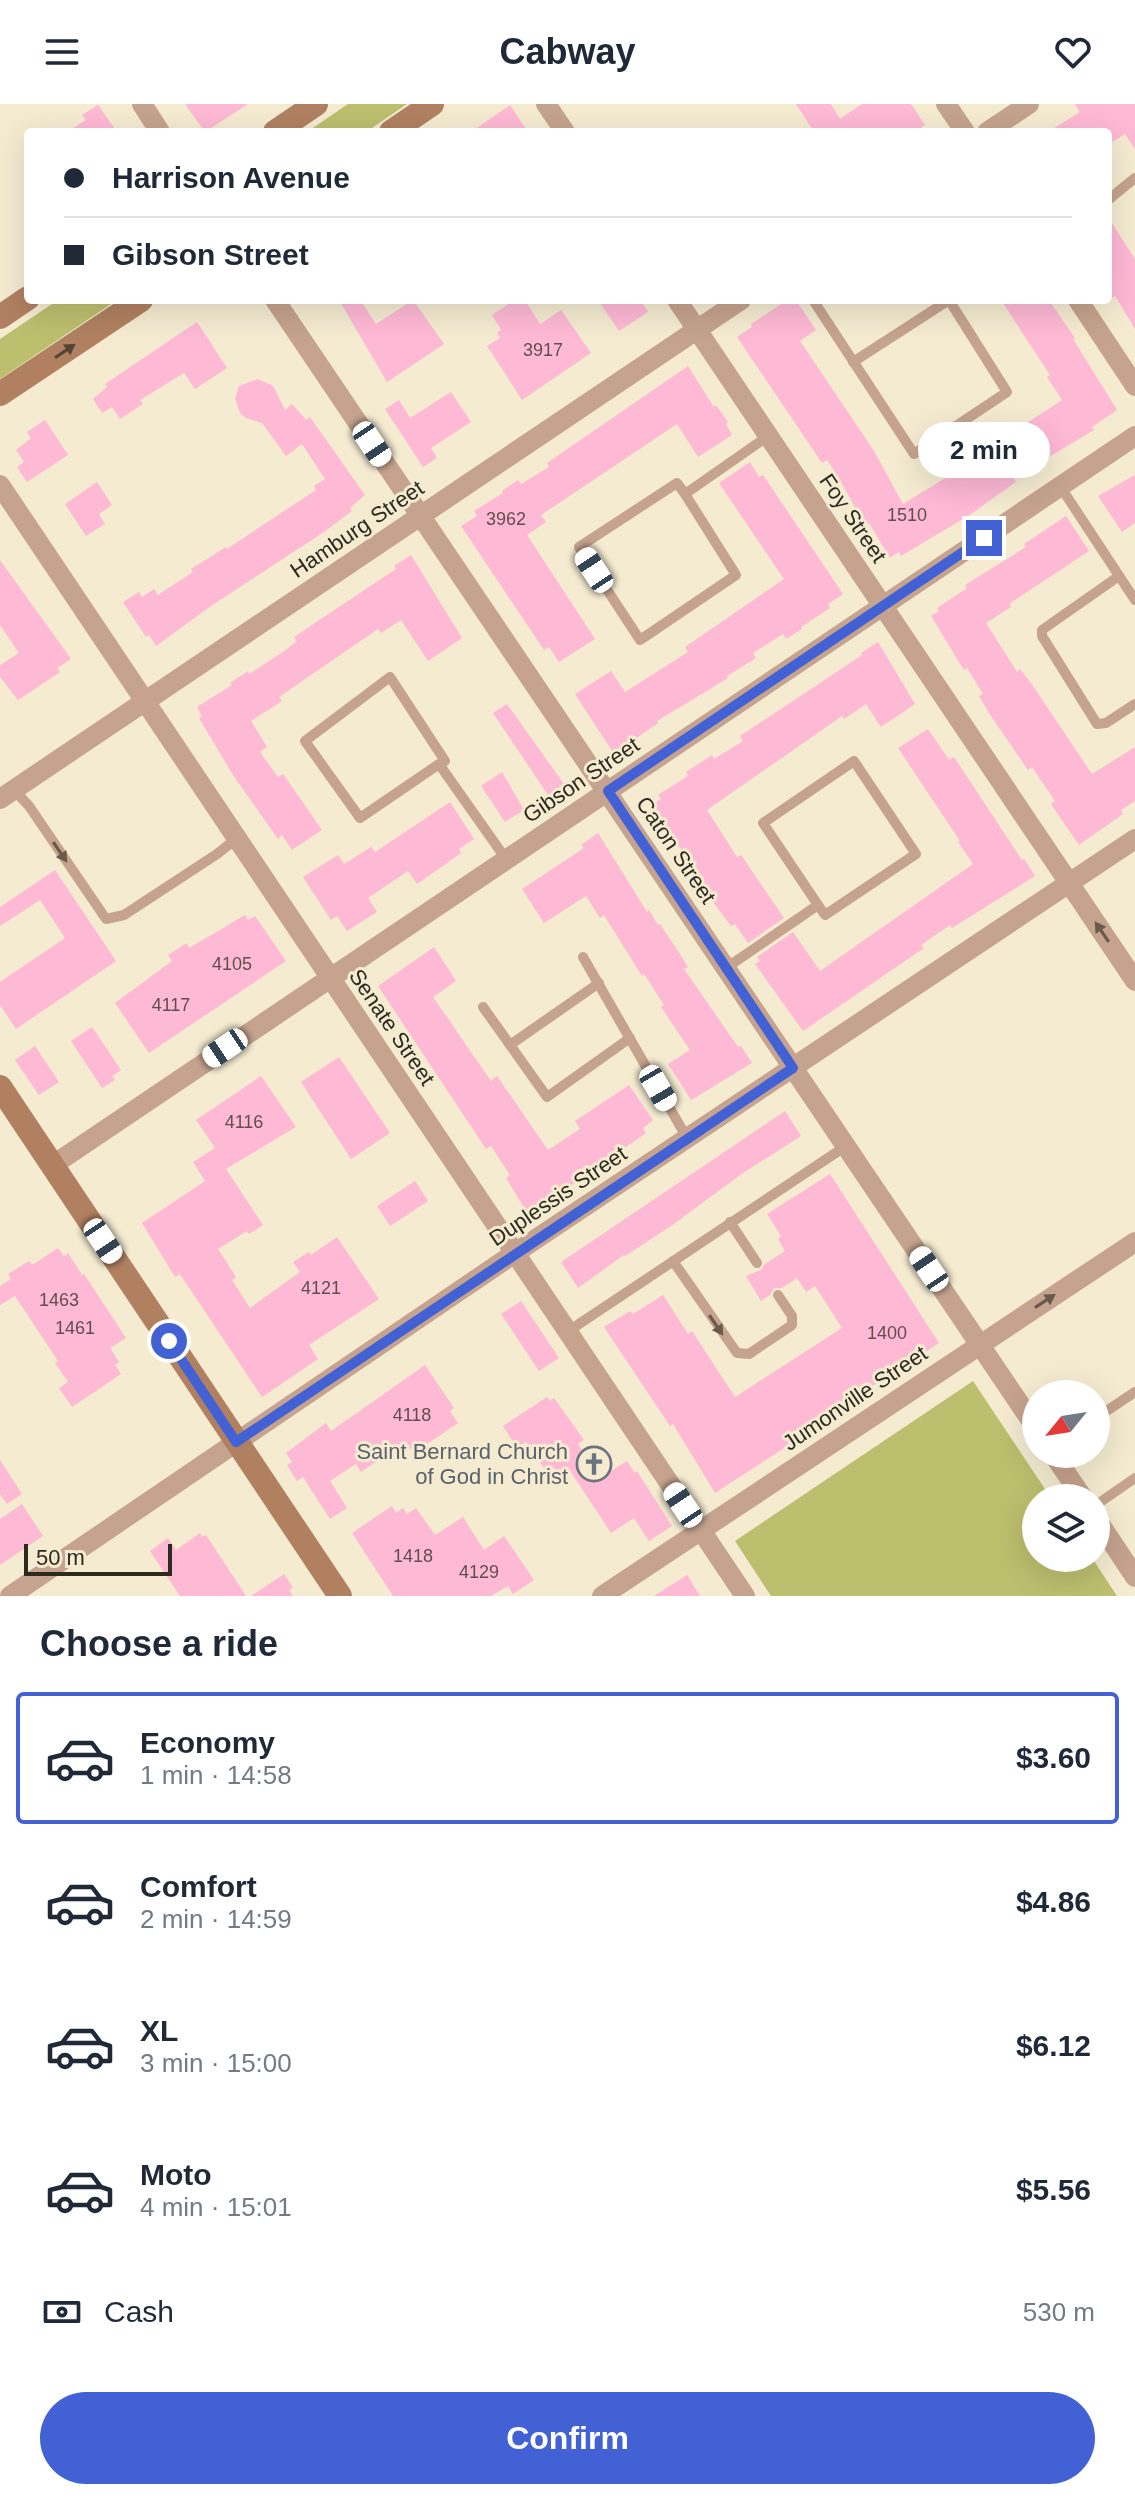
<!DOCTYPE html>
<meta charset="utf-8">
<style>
:root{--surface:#fff;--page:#f6f6f7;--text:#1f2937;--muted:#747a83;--line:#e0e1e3;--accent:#4161d4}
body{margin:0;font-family:Helvetica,sans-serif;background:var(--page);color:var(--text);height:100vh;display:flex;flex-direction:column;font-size:30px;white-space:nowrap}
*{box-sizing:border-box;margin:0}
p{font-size:26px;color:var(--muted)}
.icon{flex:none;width:44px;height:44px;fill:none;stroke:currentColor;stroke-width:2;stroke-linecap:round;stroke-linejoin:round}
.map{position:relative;height:1492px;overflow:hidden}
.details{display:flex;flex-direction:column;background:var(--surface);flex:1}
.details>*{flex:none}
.hud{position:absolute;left:24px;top:24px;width:1088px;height:176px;border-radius:8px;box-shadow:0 8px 32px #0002;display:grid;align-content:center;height:176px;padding:0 40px;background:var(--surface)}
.needle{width:52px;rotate:240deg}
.fabs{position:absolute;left:1022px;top:1276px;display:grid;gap:16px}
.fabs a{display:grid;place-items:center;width:88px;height:88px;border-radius:50%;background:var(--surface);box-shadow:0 8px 32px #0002;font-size:40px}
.scale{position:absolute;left:24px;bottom:20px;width:148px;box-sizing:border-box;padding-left:8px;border:4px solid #2d2a20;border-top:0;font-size:22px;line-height:28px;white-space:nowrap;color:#2d2a20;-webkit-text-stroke:6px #f4ebd1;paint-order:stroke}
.end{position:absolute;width:36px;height:36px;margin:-18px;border:10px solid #4161d4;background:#fff;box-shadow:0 0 0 4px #fff}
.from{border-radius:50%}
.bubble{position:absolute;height:56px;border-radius:28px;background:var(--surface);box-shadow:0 8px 32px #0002;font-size:26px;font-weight:700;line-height:56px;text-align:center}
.car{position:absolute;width:24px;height:48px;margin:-24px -12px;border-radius:10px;box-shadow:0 0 6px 2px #0007;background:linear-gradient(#fff 24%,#345 0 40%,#fff 0 76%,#345 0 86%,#fff 0)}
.hud b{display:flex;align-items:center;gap:28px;height:76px;font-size:30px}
.hud b+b{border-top:2px solid var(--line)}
.hud i{width:20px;height:20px;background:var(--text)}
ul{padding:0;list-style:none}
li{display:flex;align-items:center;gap:24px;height:132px;margin:0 16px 12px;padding:0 24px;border:4px solid transparent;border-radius:8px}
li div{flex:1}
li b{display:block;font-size:30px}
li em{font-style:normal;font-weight:700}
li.selected{border-color:var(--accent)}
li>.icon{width:72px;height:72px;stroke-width:1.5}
h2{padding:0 40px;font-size:36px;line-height:96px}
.pay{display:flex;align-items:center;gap:20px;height:88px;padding:0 40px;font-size:30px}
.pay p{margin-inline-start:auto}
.primary-button{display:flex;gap:16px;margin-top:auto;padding:16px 40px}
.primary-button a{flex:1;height:92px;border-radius:48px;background:var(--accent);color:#fff;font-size:32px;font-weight:700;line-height:92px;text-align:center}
header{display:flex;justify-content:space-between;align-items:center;height:104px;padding:0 40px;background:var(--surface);font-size:36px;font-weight:700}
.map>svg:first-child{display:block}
</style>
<header><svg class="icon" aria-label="menu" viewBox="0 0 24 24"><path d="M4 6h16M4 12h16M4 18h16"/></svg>Cabway<svg class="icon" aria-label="heart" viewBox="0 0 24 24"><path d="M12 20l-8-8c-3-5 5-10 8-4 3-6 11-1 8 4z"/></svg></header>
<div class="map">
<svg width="1135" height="1492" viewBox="0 0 1135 1492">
<rect width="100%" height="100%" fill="#f4ebd1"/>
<g fill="#bcbf6e">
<polygon points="348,0 407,0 366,28 307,28"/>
<polygon points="58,196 117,196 0,275 0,235"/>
<polygon points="973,1277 1051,1394 1036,1394 1036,1454 1092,1454 1117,1492 771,1492 735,1437"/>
</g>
<g fill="#feb9d5">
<polygon points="185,0 248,0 205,28"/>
<polygon points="796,0 831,0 840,15 862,0 911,0 925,21 915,28 814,28"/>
<polygon points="1075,0 1135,0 1135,45 1125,30 1111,39 1108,28 1048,28 1080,8"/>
<polygon points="98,1 117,28 67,28 86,16 82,11"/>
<polygon points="510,1 528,28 471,28"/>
<polygon points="1108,113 1135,155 1135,225 1115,192 1108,196"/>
<polygon points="339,196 360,196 376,220 413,196 444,240 387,278"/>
<polygon points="514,196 525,196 540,220 561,206 591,249 522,296 487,242 500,234 497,229 501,226 492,211"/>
<polygon points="598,196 640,196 648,208 619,227"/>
<polygon points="787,196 796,196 816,226 800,237 874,347 903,400 947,373 944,368 1004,327 1007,332 1062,296 1047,273 1050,271 1001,196 1049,196 1075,234 1073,235 1117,306 1092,323 1094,326 1014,374 1016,378 968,412 901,452 899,448 890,454 869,419 865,421 837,371 827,356 822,359 737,233 752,223 751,220"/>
<polygon points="197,218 227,264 195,285 184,269 140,296 143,300 120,315 112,303 102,309 93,295 107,283 105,280"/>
<polygon points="688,262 714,303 716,301 728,318 726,320 732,331 698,353 677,320 541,411 546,418 527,431 595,535 559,558 549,543 544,546 461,422 477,412 474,407 503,389 502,387 518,376 521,380 549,363 547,359"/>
<polygon points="258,275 273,282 285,306 292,300 306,316 310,313 365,391 350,404 352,407 324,428 211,502 156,542 149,531 146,533 123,498 139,488 142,493 154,485 158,491 193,468 191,465 226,443 227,445 316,386 314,382 325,375 302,340 286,352 262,319 246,314 240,309 235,294 239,282"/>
<polygon points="451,288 471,318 431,344 437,354 423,363 385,305 399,296 410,314"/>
<polygon points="45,316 68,351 27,378 17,363 24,358 16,346 31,334 27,328"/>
<polygon points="750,358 759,373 763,371 843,490 828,500 830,504 801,523 802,525 786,535 783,530 753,549 756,554 727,572 728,574 657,617 658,619 614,650 575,590 611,567 625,588 688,548 685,543 784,475 719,379"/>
<polygon points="1135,371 1135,419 1122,428 1098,392"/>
<polygon points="97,378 112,401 99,410 105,420 86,432 65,400"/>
<polygon points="1066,412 1089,447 1009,500 1011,503 986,519 1017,568 1020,565 1031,579 1092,670 1135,643 1135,697 1121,706 1123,710 1079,741 1051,700 1055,697 1032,663 1028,666 989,609 979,592 983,590 967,564 964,566 931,512 939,507 937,504 967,484 965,481 1026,443 1024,440"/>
<polygon points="411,451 462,534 428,557 401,516 381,529 378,525 279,593 282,597 251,617 267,643 260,648 278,673 283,670 322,726 292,746 282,731 278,735 233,671 199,614 202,612 197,603 232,581 230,579 248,567 249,570 283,548 297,537 294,533 396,465 394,462"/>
<polygon points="0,456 71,555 57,564 60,568 18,596 0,573 0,561 19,549 0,521"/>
<polygon points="878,538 915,600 881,623 866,600 844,615 842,612 707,706 737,753 741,751 784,814 748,839 735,820 731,822 710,794 653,700 661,695 658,691 688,672 686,668 712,651 714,655 743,637 740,632 862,551 861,549"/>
<polygon points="507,600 564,680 548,691 493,609"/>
<polygon points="928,625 949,656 954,653 1022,756 1024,755 1035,772 952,824 950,821 921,841 924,844 803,927 755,860 760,857 757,853 793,828 820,867 973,760 958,738 960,737 898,644"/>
<polygon points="502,668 524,706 505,718 481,682"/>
<polygon points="450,698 474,735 459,745 461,749 417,780 408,767 368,794 377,808 347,827 337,812 331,816 303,773 338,751 344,760 371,743 375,748"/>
<polygon points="598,729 647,808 649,806 658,821 660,820 678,847 688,863 684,865 738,943 741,942 752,959 691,996 668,960 690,946 661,903 664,901 644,870 642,872 604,811 600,814 586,792 544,819 522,785 584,744 581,741"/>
<polygon points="55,766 116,857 16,925 0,901 0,878 65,834 40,796 0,822 0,803"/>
<polygon points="245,811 248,816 255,812 286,857 149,949 115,899 172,857 168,851 187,839 189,844"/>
<polygon points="434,843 456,877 433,893 491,977 497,972 548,1046 580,1025 575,1017 629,981 653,1016 643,1024 646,1029 559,1090 526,1107 506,1074 510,1071 491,1042 486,1045 378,882"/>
<polygon points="92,923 121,966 112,972 115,976 102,984 71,937"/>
<polygon points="35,942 59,978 39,991 15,956"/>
<polygon points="339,953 390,1029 351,1055 301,978"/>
<polygon points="261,972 296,1023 226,1065 263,1121 249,1130 247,1127 218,1145 236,1173 232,1176 250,1204 300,1168 293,1158 309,1148 311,1151 337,1133 379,1195 309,1241 318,1255 262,1293 180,1170 175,1173 142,1119 205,1077 193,1058 215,1044 196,1016"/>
<polygon points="785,1007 801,1032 743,1069 671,1122 625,1152 624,1151 578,1184 561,1158"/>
<polygon points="830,1070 939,1239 813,1320 815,1324 715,1389 673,1320 670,1322 604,1223 630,1207 633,1210 663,1191 688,1230 692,1227 735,1293 842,1224 815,1182 806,1188 797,1174 782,1184 774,1184 770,1191 761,1197 746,1172 761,1166 765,1160 785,1147 778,1135 781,1132 767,1110"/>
<polygon points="415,1077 428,1097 390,1122 377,1102"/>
<polygon points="58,1144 64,1152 68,1149 82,1171 84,1170 126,1234 110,1244 119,1258 115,1261 121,1270 72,1303 59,1284 68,1278 55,1259 58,1257 15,1192 0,1201 0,1182 11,1175 8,1170 29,1157 32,1161"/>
<polygon points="521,1197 559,1254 539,1267 501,1210"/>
<polygon points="425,1261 454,1304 450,1307 458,1319 418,1346 415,1342 391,1358 386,1351 361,1368 356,1360 330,1377 347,1404 330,1415 303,1373 297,1377 287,1361 292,1358 286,1349 326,1319 331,1327"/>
<polygon points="547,1293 550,1297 554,1294 584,1336 578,1340 600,1374 627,1357 635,1369 637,1367 672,1422 649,1437 634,1414 611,1429 567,1362 557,1368 552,1362 546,1367 526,1338 517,1344 503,1322"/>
<polygon points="0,1356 22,1390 7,1400 0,1390"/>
<polygon points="22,1400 43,1432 0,1461 0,1415"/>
<polygon points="392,1402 396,1409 403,1404 407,1410 416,1404 435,1431 463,1413 484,1446 504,1432 534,1476 513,1490 508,1482 491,1492 393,1492 352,1429"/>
<polygon points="200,1429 202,1433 206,1431 246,1492 180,1492 150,1447 168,1434 176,1446"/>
<polygon points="284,1470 293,1484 289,1486 293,1492 251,1492"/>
<polygon points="687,1471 700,1492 654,1492"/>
</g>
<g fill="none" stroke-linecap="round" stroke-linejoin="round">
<g stroke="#c5a38e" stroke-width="10">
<polyline points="1108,96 1135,74"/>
<polyline points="813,196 914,350 1007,288 949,196"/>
<polyline points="853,258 949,196"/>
<polyline points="1060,382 1135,496"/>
<polyline points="685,390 677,379 579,443 640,536 736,471 685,390 768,332"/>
<polyline points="1119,472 1042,526 1042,532 1097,620 1106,619 1135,600"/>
<polyline points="439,660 445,657 390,573 305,637 360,714 439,660 506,755"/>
<polyline points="14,686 29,702 106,815 124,811 217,750 236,735"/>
<polyline points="583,853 687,1034"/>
<polyline points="726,864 818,801 763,719 854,657 916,750 825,811 818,801"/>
<polyline points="483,903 547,993 630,934"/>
<polyline points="510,941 599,879"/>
<polyline points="730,1118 757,1159"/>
<polyline points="673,1157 737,1249 749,1250 792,1221 792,1212 778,1191"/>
<polyline points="567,1228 846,1042"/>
<polyline points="1096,1314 1135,1288"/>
<polyline points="1096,1401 1135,1374"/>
</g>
<g stroke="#c5a38e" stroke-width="20">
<polyline points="142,0 160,28"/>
<polyline points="546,0 565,28"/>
<polyline points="946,0 965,28"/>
<polyline points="987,28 1029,0"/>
<polyline points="275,196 1036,1324"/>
<polyline points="677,196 1135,877"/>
<polyline points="1078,196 1135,282"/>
<polyline points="0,381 745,1492"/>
<polyline points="0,695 741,196"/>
<polyline points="53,1061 1135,332"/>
<polyline points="1053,1350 1083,1394"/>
<polyline points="1096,1414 1135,1473"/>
<polyline points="10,1492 515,1149 1135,735"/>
<polyline points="602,1492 1135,1138"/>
</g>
<g stroke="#b08061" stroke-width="24">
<polyline points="275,28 316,0"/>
<polyline points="391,28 432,0"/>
<polyline points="0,213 28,194"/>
<polyline points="0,290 141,196"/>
<polyline points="0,983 340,1492"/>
</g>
</g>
<defs><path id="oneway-solid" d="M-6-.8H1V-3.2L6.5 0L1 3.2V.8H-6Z" transform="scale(2)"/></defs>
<use fill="#544434" href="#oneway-solid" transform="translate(65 247) rotate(-34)"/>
<g fill="#6a5a4c">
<use href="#oneway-solid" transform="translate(60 748) rotate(56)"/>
<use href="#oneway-solid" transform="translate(1102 828) rotate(-124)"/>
<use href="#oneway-solid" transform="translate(1045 1197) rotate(-33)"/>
<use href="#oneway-solid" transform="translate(716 1221) rotate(56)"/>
</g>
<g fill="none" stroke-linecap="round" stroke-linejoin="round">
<polyline stroke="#4161d4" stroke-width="10" points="169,1237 236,1338 793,964 608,687 984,434"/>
</g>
<defs>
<g id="church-ring" transform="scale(1.8)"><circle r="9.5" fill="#f4ebd1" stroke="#6b7280" stroke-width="1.5"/><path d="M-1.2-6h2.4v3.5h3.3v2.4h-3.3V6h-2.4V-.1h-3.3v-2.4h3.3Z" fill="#6b7280"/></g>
</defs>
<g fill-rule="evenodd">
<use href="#church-ring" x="594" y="1360"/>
</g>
<g text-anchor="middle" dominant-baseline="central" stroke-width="6" stroke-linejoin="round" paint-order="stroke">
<g font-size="18" fill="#614e4d">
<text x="543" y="246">3917</text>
<text x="907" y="411">1510</text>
<text x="506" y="415">3962</text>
<text x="232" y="860">4105</text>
<text x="171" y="901">4117</text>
<text x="244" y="1018">4116</text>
<text x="321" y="1184">4121</text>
<text x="59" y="1196">1463</text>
<text x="75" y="1224">1461</text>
<text x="887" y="1229">1400</text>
<text x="412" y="1311">4118</text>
<text x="413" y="1452">1418</text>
<text x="479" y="1468">4129</text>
</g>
<g font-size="22" fill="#2d2a20" stroke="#f4ebd1">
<text transform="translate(853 414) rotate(56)">Foy Street</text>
<text transform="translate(357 425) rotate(-34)">Hamburg Street</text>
<text transform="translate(581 676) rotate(-34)">Gibson Street</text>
<text transform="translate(676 746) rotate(56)">Caton Street</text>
<text transform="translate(392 923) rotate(56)">Senate Street</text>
<text transform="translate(558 1092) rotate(-34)">Duplessis Street</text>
<text transform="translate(855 1294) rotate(-34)">Jumonville Street</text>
</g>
<g font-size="22" fill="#5b616d" stroke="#f4ebd1" text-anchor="end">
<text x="568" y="1347">Saint Bernard Church<tspan x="568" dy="25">of God in Christ</tspan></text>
</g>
</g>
</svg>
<div class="fabs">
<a><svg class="needle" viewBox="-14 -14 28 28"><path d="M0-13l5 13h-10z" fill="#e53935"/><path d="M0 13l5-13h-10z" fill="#747a83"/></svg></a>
<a><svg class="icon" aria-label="layers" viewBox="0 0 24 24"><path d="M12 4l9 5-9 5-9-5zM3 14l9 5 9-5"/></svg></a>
</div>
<div class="scale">50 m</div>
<i class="end from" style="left:169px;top:1237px"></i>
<i class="end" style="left:984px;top:434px"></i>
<div class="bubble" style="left:918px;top:318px;width:132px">2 min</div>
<i class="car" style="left:372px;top:340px;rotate:146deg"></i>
<i class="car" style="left:594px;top:466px;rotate:327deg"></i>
<i class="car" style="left:225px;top:944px;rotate:236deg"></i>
<i class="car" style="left:658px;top:984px;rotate:150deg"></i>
<i class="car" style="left:103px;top:1137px;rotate:146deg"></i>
<i class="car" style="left:929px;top:1165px;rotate:326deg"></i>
<i class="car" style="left:683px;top:1401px;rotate:326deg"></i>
<div class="hud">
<b><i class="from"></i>Harrison Avenue</b>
<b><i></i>Gibson Street</b>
</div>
</div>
<section class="details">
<h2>Choose a ride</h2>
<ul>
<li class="selected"><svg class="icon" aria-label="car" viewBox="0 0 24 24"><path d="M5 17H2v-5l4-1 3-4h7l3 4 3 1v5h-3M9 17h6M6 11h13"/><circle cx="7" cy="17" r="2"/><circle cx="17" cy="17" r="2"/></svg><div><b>Economy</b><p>1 min · 14:58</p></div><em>$3.60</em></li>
<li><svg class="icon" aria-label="car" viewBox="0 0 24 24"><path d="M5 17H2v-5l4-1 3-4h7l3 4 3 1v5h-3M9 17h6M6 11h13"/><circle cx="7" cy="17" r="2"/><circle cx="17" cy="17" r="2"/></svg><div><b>Comfort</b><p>2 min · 14:59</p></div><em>$4.86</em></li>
<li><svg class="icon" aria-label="car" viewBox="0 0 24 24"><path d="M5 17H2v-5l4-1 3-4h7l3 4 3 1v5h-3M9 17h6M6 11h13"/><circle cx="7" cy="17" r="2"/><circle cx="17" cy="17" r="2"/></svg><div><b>XL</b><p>3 min · 15:00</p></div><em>$6.12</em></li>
<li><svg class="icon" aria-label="car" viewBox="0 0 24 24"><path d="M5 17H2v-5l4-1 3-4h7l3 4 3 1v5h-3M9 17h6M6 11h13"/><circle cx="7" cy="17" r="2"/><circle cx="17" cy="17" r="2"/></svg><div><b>Moto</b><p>4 min · 15:01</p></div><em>$5.56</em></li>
</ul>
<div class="pay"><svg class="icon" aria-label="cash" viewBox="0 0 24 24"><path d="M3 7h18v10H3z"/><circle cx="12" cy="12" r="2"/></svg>Cash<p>530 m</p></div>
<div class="primary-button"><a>Confirm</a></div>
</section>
